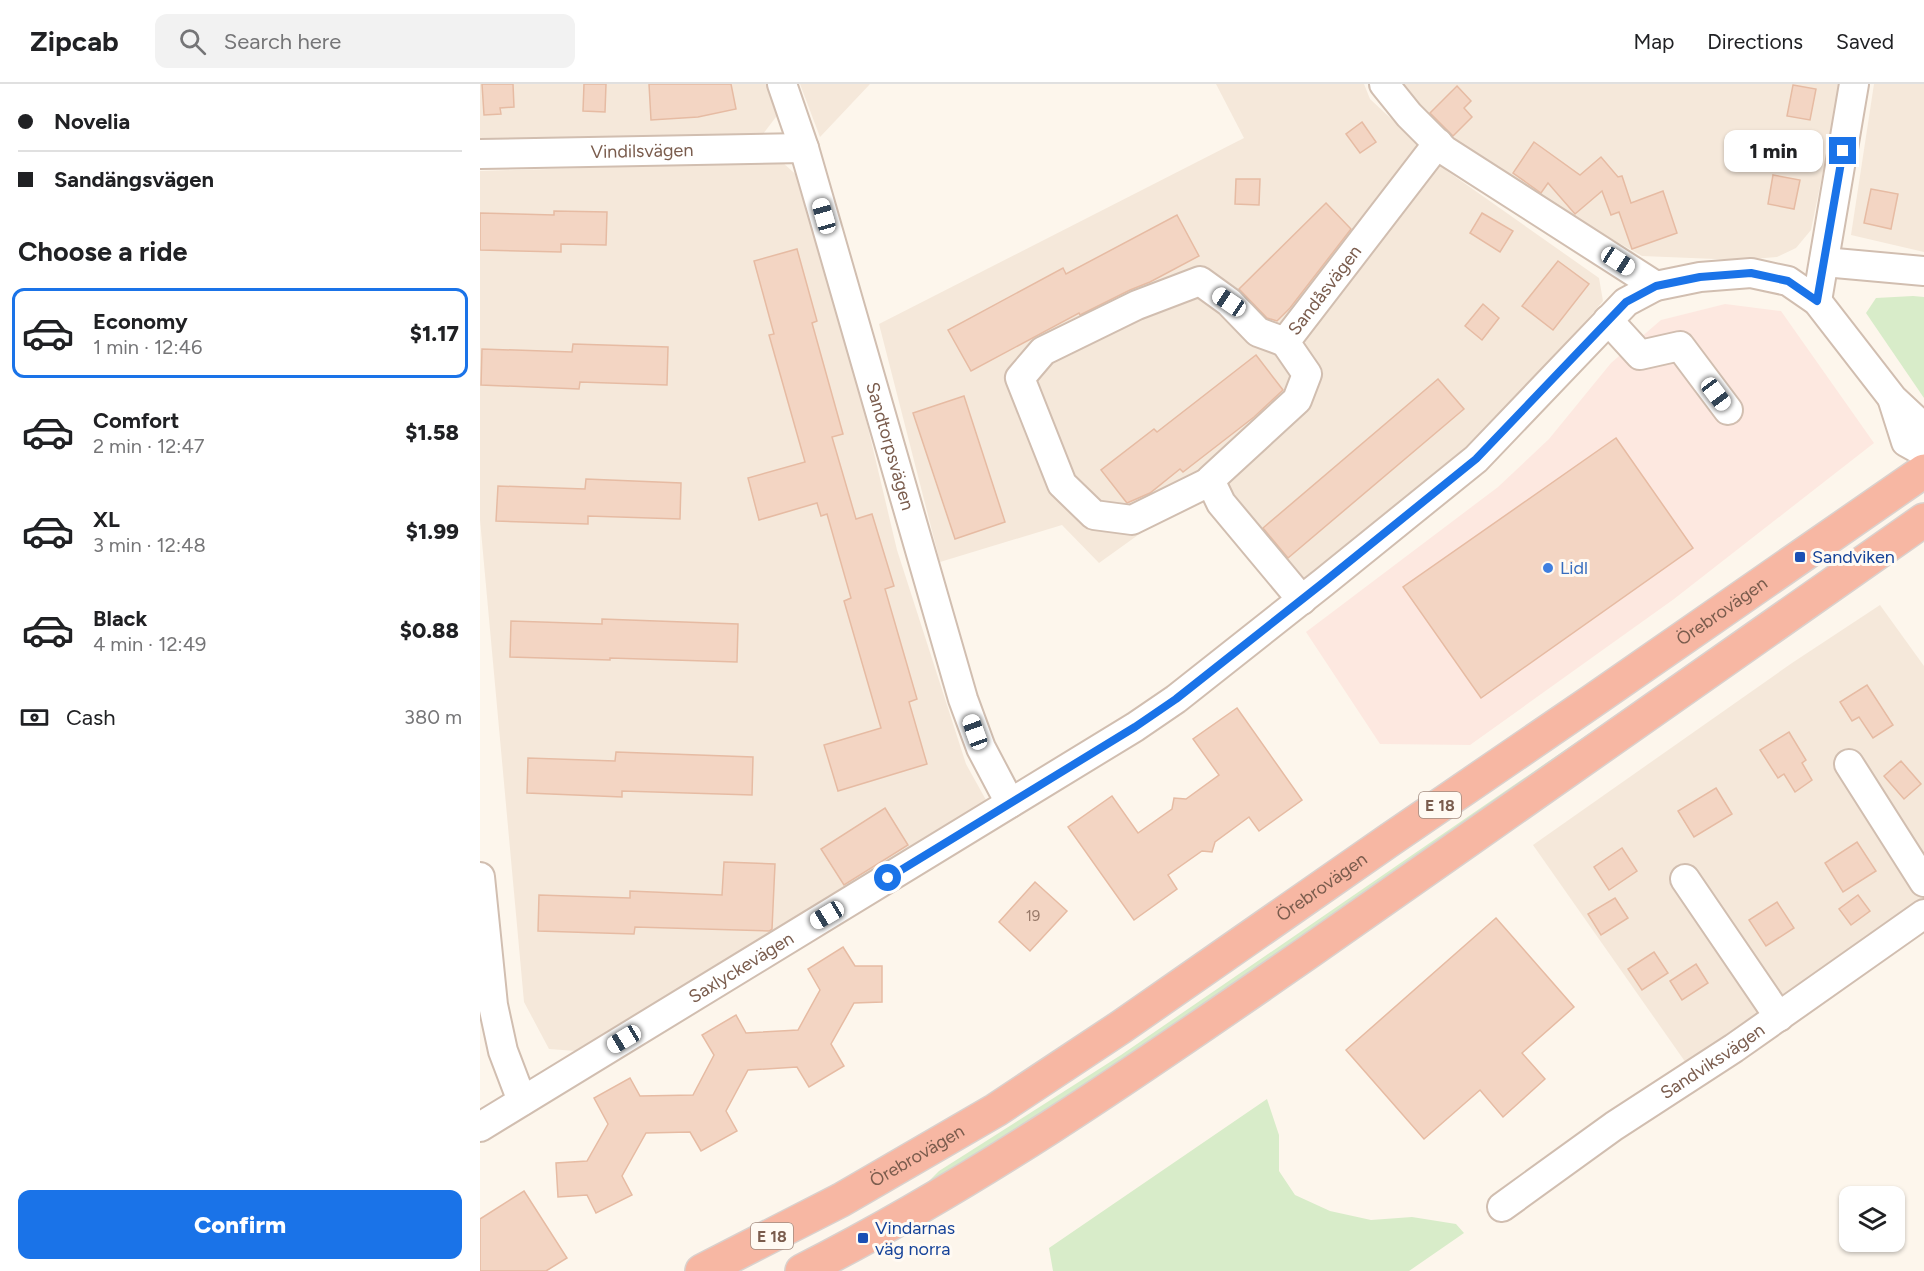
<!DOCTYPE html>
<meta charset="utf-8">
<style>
:root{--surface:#fff;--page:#f2f2f2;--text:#202124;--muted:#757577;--line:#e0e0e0;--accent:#1a73e8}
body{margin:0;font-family:Figtree,sans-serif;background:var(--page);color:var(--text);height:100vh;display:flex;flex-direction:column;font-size:22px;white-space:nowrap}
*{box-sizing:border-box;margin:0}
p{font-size:20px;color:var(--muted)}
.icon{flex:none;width:33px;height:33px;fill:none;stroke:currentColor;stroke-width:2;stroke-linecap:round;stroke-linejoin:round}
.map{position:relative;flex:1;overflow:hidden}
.side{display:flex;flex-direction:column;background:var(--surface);width:480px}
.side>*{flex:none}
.hud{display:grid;align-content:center;height:132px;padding:0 18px;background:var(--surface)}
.buttons{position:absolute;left:1359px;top:1102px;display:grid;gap:12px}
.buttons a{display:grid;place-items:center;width:66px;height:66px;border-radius:12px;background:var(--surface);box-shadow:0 2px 4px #0004;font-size:30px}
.end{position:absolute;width:27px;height:27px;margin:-14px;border:8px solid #1a73e8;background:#fff;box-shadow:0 0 0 3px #fff}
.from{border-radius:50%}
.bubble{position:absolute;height:42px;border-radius:12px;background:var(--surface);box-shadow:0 2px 4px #0004;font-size:20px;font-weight:800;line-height:42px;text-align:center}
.car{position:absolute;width:18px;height:36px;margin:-18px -9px;border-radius:8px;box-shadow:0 0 4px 2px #0007;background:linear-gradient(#fff 24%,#345 0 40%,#fff 0 76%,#345 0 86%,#fff 0)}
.hud b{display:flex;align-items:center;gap:21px;height:57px;font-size:22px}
.hud b+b{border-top:2px solid var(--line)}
.hud i{width:15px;height:15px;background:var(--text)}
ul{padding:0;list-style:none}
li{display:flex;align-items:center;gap:18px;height:90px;margin:0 12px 9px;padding:0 6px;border:3px solid transparent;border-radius:12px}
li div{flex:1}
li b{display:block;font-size:22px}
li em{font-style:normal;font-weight:800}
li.active{border-color:var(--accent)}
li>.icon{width:54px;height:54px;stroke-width:1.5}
h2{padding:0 18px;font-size:27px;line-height:72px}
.pay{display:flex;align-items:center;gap:15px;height:66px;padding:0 18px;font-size:22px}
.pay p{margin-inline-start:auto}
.button{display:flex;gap:12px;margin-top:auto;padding:12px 18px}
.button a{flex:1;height:69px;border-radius:12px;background:var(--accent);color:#fff;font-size:24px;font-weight:800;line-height:69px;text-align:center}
header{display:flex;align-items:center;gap:36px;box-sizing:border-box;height:84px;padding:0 30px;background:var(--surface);border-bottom:2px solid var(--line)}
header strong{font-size:28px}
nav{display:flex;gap:33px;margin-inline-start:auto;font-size:21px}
.search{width:420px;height:54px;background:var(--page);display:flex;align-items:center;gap:15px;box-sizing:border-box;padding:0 21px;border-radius:12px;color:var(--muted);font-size:22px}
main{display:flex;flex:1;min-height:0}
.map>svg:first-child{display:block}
</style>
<header>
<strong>Zipcab</strong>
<div class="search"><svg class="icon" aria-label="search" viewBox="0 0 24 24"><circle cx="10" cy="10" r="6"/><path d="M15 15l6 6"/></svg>Search here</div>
<nav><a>Map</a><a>Directions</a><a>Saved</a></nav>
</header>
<main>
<section class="side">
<div class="hud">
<b><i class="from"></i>Novelia</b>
<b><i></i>Sandängsvägen</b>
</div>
<h2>Choose a ride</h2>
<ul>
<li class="active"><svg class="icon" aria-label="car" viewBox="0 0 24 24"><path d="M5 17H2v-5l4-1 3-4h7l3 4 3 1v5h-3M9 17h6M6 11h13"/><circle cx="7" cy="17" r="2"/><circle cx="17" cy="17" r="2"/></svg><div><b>Economy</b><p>1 min · 12:46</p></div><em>$1.17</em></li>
<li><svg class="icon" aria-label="car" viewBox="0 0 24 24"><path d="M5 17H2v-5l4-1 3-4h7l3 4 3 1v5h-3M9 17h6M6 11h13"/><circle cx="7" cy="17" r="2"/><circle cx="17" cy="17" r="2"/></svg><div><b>Comfort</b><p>2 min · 12:47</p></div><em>$1.58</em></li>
<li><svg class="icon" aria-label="car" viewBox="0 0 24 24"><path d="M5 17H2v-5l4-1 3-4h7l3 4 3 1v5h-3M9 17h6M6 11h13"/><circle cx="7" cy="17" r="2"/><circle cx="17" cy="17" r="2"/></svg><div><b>XL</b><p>3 min · 12:48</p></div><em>$1.99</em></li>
<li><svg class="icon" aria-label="car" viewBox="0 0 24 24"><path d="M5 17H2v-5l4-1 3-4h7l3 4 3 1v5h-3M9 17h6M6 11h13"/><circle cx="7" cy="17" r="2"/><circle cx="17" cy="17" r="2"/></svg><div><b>Black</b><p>4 min · 12:49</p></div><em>$0.88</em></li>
</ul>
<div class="pay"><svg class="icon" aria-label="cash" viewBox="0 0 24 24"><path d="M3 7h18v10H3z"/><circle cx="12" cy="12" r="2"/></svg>Cash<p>380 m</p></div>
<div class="button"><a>Confirm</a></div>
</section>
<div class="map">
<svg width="1444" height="1187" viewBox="0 0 1444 1187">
<rect width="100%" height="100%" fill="#fdf6ec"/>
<g fill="#f5e8da">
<polygon points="0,0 290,0 299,29 283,50 0,61"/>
<polygon points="320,0 390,0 340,53"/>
<polygon points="736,0 884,0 890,15 967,87 1119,194 1123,217 1033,324 807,512 718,408 619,479 582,441 460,478 399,240 764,54"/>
<polygon points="914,0 1361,0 1331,146 1316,164 1297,173 1260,176 1162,172 1019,91 946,36"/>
<polygon points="1394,0 1444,0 1444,168 1371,151"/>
<polygon points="302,78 322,96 352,192 417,466 486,680 506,716 109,968 69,965 44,918 0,436 0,87"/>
<polygon points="1400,521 1444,582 1444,818 1206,979 1053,761 1312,579"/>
</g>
<polygon fill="#fde8e0" points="1245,220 1301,227 1394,359 1194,515 990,661 900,660 826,548 1018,403 1069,355 1131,279 1181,236"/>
<g fill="#d8ecc9">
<polygon points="1433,212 1444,213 1444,314 1386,229 1396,214"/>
<polygon points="1280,532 774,894 438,1108 459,1087 641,971"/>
<polygon points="787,1015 799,1051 799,1087 815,1111 850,1127 891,1136 932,1133 976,1140 984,1149 929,1187 573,1187 569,1164"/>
</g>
<g fill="#f3d5c3" stroke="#e6bba3" stroke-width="1.5">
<polygon points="2,0 33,0 34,23 20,24 21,30 4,31"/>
<polygon points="104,0 126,0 125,28 103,27"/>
<polygon points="169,0 251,0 256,25 218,33 171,36"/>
<polygon points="1313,1 1336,5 1330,36 1307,32"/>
<polygon points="977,2 991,17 984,24 992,33 973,52 950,29"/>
<polygon points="882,38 896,58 880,69 866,50"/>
<polygon points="1054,58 1100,91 1121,73 1138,93 1142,92 1151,119 1183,107 1197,149 1152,165 1139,128 1131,131 1122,107 1095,130 1068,99 1061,109 1033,89"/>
<polygon points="1293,91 1320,96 1314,125 1288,120"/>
<polygon points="756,95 780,95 779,121 755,120"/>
<polygon points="1391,105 1418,110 1411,145 1384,139"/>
<polygon points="846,119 871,145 810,224 797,237 787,234 759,205"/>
<polygon points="74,127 127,128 126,161 81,160 81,168 0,166 0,129 74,131"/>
<polygon points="1002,129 1033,147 1020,168 990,149"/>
<polygon points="697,131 719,172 670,198 650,206 600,231 599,229 491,287 468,246 583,184 586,190"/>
<polygon points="317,165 337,237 332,239 363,350 352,353 376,435 392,430 414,502 405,505 437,615 429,618 447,680 358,707 344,661 401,644 364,517 371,514 347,430 341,432 337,419 279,436 268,394 325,378 289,251 294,250 274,177"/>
<polygon points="1078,177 1109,200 1073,246 1042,222"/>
<polygon points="1003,220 1019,234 1002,256 985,242"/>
<polygon points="93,260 188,263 187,301 100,298 99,305 1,301 2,265 92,268"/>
<polygon points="776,271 803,306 774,333 703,388 700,385 670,409 647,419 621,386 674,345 677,348"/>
<polygon points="958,295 984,325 808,474 783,444"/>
<polygon points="484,312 525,438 475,455 433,329"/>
<polygon points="1136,354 1213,464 1001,614 923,503"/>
<polygon points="106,395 201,399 200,435 108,432 108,440 16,437 18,402 105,405"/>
<polygon points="122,535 258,540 257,578 130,574 130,576 30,573 31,537 122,540"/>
<polygon points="1387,601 1413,641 1393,654 1379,633 1372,637 1360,618"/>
<polygon points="757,624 822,716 779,747 769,733 735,758 732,768 722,767 688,791 697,805 654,836 588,743 632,712 658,749 692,725 694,714 706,715 739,691 713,655"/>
<polygon points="1309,648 1326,676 1322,679 1332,696 1315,708 1304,690 1298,694 1280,666"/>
<polygon points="136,668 273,673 272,711 142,707 142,713 47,709 48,674 135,677"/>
<polygon points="1421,677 1441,700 1424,715 1404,692"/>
<polygon points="1236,704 1252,730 1214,753 1198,727"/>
<polygon points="405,724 428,761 364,801 341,765"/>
<polygon points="1377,758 1396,787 1363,808 1345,779"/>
<polygon points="1142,764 1157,787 1129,806 1114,783"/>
<polygon points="244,778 295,780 292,845 289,847 155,843 154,850 58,847 59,811 150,814 150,807 242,811"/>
<polygon points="555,798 587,827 550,867 519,838"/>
<polygon points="1378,811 1390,827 1371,841 1359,825"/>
<polygon points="1135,814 1148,834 1121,851 1108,830"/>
<polygon points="1297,818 1314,844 1286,862 1269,836"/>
<polygon points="1016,834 1094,923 1042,969 1065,995 1023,1033 1000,1006 944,1055 866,966"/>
<polygon points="363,863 375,882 402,882 402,918 374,919 351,960 364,982 329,1003 317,983 268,986 246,1027 257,1047 221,1067 210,1048 166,1049 142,1092 152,1111 116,1129 107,1111 78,1113 76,1079 107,1077 128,1040 114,1014 150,994 160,1012 213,1011 234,971 222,951 256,931 266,949 318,946 340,906 328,885"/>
<polygon points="1174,868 1188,889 1162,906 1148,885"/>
<polygon points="1216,880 1228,899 1202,916 1190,897"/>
<polygon points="44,1107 87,1174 66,1187 0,1187 0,1135"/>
</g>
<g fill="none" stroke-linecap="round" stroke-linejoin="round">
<g stroke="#d1beb0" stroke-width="32">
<g id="minor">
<path id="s1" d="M302,0L324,64L483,615L501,664L530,719"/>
<polyline points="904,0 929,31 964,66 1176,202"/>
<path id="s2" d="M0,70L324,64"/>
<polyline points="1344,178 1444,187"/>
<polyline points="1337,217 1374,0"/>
<polyline points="1128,236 1160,271 1200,262 1248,326"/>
<polyline points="1413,317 1426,358 1444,368"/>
<polyline points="731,397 652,436 614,431 582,400 540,294 563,267 657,221 720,197 749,218 778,248 805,258"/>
<path id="s3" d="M822,516L741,419L730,396L817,316L827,290L805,258L958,59"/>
<polyline points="1369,680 1444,798"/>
<polyline points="0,793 13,921 23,967 42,1017"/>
<polyline points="1205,795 1299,933"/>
<path id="s4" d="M0,1043L655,643L696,615L844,498L996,375L1146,218L1176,202L1220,193L1271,189L1308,197L1337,217L1413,315L1444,344"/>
<path id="s5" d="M1022,1123L1134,1042L1254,964L1444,830"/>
</g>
</g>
<g stroke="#dad1cd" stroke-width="36">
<g id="highway">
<path id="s6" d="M222,1187L361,1116L516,1026L641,943L908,757L1111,618L1444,387"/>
<path d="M322,1187C500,1097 664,982 827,869C1033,725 1238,579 1444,436"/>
</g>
</g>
<use href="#minor" stroke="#fff" stroke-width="28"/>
<use href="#highway" stroke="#f7b7a3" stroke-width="33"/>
</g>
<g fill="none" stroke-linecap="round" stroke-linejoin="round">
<polyline stroke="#1a73e8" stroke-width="8" points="408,794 655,643 696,615 844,498 996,375 1146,218 1176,202 1220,193 1271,189 1308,197 1337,217 1363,67"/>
</g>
<g fill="#1a4fb4" stroke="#fffaf3" stroke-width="2">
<rect x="1314" y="467" width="12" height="12" rx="3"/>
<rect x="377" y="1148" width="12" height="12" rx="3"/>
</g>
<circle fill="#3f7fe0" stroke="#fffaf3" stroke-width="2" cx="1068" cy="484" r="6"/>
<g text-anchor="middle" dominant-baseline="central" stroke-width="6" stroke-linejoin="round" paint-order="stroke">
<g font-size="15" fill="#987a6a">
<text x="553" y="832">19</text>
</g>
<g fill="#fffaf3" stroke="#a28b7f" stroke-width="1.5">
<rect x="939" y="708" width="42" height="26" rx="4.5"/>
<rect x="271" y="1139" width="42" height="26" rx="4.5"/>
</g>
<g font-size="16" font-weight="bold" fill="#7a5c4d">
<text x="960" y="721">E 18</text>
<text x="292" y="1152">E 18</text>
</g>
<g font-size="18" fill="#7a5c4d" stroke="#fffaf3">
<text stroke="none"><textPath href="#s2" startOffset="162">Vindilsvägen</textPath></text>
<text stroke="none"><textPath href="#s3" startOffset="402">Sandåsvägen</textPath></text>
<text stroke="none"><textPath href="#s1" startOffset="378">Sandtorpsvägen</textPath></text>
<text stroke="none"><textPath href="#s6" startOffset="1216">Örebrovägen</textPath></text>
<text stroke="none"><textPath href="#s6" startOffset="730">Örebrovägen</textPath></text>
<text stroke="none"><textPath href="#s4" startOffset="306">Saxlyckevägen</textPath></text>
<text stroke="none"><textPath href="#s5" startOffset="256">Sandviksvägen</textPath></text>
<text stroke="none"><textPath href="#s6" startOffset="244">Örebrovägen</textPath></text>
</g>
<g font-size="18" fill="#164399" stroke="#fffaf3" text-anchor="start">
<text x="1332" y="473">Sandviken</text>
<text x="395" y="1144">Vindarnas<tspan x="395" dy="21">väg norra</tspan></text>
</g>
<g font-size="18" fill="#366cbe" stroke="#fffaf3" text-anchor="start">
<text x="1080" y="484">Lidl</text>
</g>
</g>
</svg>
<div class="buttons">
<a><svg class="icon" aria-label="layers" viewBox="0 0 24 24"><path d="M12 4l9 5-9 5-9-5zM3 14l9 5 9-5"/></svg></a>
</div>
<i class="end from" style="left:408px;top:794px"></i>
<i class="end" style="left:1363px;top:67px"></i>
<div class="bubble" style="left:1244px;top:46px;width:99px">1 min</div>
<i class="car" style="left:344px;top:132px;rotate:344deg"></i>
<i class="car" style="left:1138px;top:177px;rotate:123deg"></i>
<i class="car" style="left:749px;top:218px;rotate:304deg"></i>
<i class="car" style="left:1236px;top:310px;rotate:143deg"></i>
<i class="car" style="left:495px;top:648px;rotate:340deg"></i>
<i class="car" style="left:347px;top:831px;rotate:239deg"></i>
<i class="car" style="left:144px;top:955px;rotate:239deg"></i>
</div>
</main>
